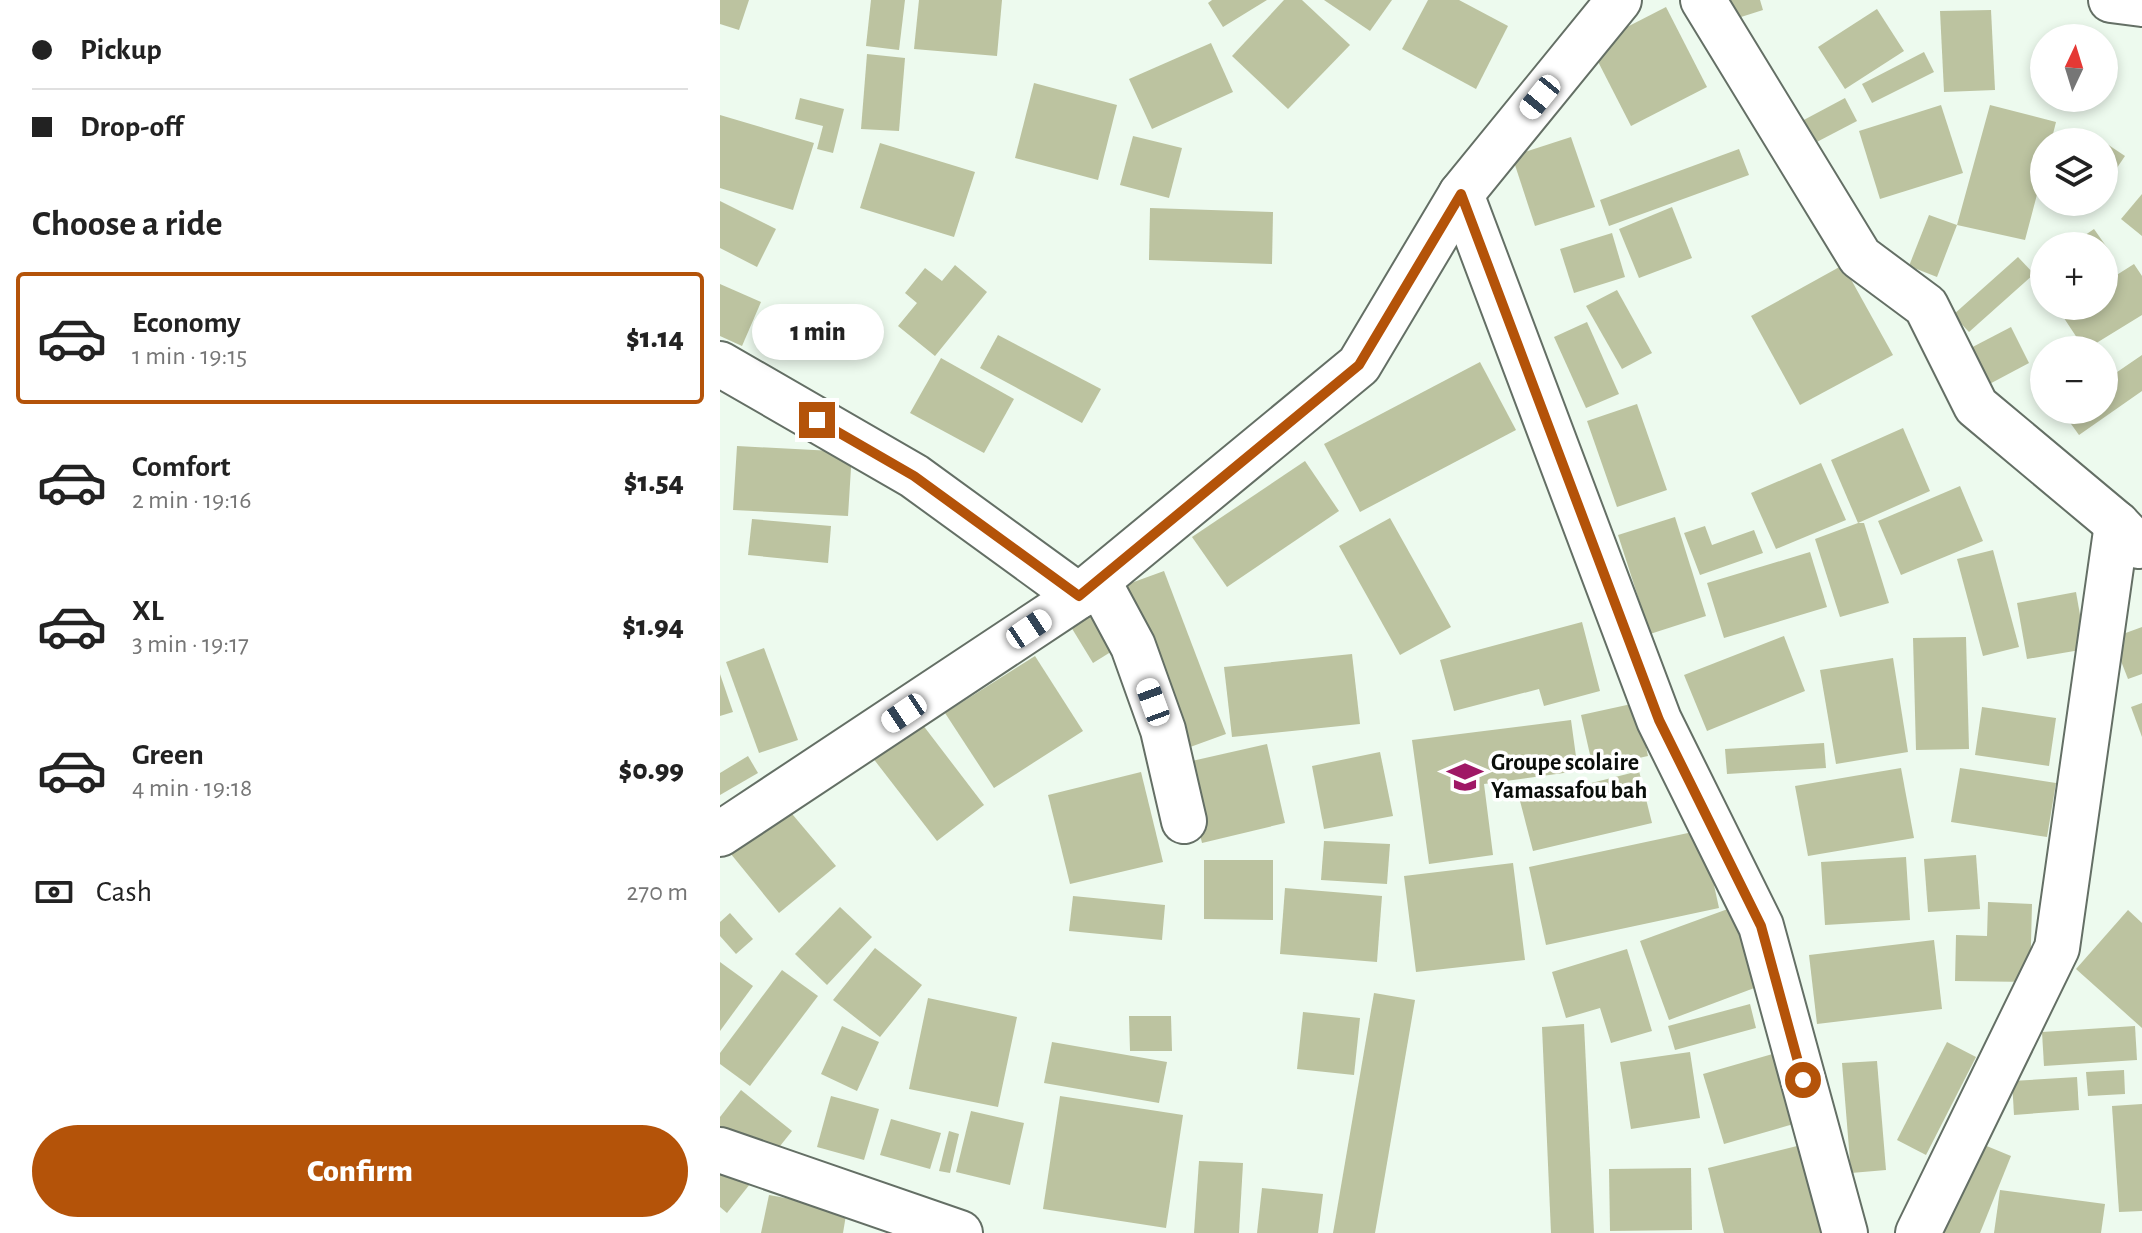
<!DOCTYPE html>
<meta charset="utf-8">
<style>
:root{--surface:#fff;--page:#f2f2f2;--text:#222;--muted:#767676;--line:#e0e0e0;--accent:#b45309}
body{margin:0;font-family:"Alegreya Sans",sans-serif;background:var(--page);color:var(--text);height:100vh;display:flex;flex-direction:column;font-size:30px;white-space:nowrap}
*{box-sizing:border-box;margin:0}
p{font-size:26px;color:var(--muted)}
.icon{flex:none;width:44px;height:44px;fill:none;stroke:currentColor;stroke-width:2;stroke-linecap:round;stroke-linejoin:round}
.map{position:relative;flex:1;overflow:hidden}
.sheet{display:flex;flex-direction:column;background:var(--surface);width:720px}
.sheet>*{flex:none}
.top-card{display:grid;align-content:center;height:176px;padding:0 32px;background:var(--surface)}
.needle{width:52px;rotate:4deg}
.buttons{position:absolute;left:1310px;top:24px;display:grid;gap:16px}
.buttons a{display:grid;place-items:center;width:88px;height:88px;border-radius:50%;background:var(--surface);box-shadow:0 4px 12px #0003;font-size:40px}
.end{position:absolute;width:36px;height:36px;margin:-18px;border:10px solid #b45309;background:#fff;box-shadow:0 0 0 4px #fff}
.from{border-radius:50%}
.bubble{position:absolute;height:56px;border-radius:28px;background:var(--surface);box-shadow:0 4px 12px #0003;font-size:26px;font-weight:800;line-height:56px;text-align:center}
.car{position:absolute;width:24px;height:48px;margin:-24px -12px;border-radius:10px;box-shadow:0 0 6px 2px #0007;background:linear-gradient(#fff 24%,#345 0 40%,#fff 0 76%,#345 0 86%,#fff 0)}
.top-card b{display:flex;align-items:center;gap:28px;height:76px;font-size:30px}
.top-card b+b{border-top:2px solid var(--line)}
.top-card i{width:20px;height:20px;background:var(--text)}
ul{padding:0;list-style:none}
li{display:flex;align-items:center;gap:24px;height:132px;margin:0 16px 12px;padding:0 16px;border:4px solid transparent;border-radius:8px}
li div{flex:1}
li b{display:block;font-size:30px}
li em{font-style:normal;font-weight:800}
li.current{border-color:var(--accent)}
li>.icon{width:72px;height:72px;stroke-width:1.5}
h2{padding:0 32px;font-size:36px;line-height:96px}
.pay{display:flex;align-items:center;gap:20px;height:88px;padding:0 32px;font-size:30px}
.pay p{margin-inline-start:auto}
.primary-button{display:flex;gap:16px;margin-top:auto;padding:16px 32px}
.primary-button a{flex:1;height:92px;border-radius:48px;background:var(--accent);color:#fff;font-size:32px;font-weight:800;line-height:92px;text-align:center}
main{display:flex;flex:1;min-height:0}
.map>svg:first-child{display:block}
</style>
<main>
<section class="sheet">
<div class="top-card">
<b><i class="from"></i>Pickup</b>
<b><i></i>Drop-off</b>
</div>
<h2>Choose a ride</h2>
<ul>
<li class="current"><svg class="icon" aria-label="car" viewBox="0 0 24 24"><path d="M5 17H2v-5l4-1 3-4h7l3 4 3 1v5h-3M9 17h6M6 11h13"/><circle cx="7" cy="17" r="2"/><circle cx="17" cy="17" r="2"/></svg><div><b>Economy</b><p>1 min · 19:15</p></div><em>$1.14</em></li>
<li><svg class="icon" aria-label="car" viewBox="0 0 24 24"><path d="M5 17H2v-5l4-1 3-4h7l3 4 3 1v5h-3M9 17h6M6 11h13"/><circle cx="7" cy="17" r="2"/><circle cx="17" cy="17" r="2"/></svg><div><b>Comfort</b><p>2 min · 19:16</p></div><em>$1.54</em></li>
<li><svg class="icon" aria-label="car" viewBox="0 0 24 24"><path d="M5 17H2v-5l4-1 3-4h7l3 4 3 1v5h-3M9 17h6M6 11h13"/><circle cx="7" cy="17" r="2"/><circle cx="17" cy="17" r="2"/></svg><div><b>XL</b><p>3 min · 19:17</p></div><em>$1.94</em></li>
<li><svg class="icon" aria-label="car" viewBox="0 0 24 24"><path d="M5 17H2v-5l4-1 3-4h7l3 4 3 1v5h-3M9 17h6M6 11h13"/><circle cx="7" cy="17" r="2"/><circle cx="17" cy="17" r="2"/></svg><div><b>Green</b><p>4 min · 19:18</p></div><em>$0.99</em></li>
</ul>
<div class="pay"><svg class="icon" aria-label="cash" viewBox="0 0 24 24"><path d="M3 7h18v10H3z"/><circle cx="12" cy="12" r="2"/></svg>Cash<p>270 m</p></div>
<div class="primary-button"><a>Confirm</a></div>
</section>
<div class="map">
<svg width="1422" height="1233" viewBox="0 0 1422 1233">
<rect width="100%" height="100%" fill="#edfaee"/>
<g fill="#bcc3a0">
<polygon points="0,0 29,0 19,30 0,24"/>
<polygon points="151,0 185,0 179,50 146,46"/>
<polygon points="199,0 282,0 277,56 194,49"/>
<polygon points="492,0 547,0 503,27 488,3"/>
<polygon points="564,0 582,0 630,45 568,109 512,56"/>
<polygon points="604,0 672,0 650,31"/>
<polygon points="708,0 739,0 788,26 756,89 682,49"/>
<polygon points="991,0 1040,0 1043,10 999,24"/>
<polygon points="946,7 987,87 911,126 870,46"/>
<polygon points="1157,9 1184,51 1125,89 1098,47"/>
<polygon points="1271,10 1275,90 1224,92 1220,11"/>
<polygon points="491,43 513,92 432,129 409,79"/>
<polygon points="1204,52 1214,72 1152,103 1142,84"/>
<polygon points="147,54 185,58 179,131 141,129"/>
<polygon points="314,83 397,105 378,180 295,158"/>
<polygon points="80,98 124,109 113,153 97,149 103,126 75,119"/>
<polygon points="1125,98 1137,121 1091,145 1080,122"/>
<polygon points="1221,105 1243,173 1160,199 1139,131"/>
<polygon points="1270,105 1336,122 1331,142 1324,142 1324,168 1305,240 1237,225"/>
<polygon points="0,115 94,143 73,210 0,188"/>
<polygon points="1366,130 1384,142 1357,142"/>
<polygon points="413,136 462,148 449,198 400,185"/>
<polygon points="851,137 875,207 815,226 792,156"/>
<polygon points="1384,142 1405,156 1384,187"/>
<polygon points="160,143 255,172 234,237 140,208"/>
<polygon points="1019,149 1029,175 889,226 880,200"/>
<polygon points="1422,194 1422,236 1401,219"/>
<polygon points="0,201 56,229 37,267 0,248"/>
<polygon points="952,207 972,258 919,278 899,229"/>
<polygon points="430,208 553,212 552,264 429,260"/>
<polygon points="1209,215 1237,225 1217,277 1189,266"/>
<polygon points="1374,229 1393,256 1384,262 1384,246 1349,246"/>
<polygon points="892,233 905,277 854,293 840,249"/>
<polygon points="1298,257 1314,274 1249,332 1233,315"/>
<polygon points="1414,264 1422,276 1422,315 1365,350 1340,312 1349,306 1384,306 1384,283"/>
<polygon points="235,265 267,292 215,356 178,326 197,303 185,293 205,268 222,281"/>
<polygon points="1123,265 1173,355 1080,405 1031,316"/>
<polygon points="0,284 41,302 22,346 0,336"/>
<polygon points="897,290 932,353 902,369 866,306"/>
<polygon points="867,322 899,394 866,408 834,337"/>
<polygon points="1291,327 1309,363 1262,388 1243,352"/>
<polygon points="278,335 381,389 362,423 260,368"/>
<polygon points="1422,355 1422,391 1359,435 1341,410 1384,410 1384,381"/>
<polygon points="221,358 294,399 264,453 190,413"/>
<polygon points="760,362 796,430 640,512 604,444"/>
<polygon points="917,404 947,490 897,507 867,421"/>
<polygon points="1183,428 1210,491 1138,523 1111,460"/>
<polygon points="17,446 132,452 128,516 13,510"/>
<polygon points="585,461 619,511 507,587 472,537"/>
<polygon points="1101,463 1126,520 1056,549 1031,493"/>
<polygon points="1240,486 1263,541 1181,575 1158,521"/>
<polygon points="955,517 986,616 930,634 898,535"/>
<polygon points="670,518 731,627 680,655 619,546"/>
<polygon points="32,519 111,526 108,563 28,555"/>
<polygon points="1138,523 1144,523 1169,603 1120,617 1095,539"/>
<polygon points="985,526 992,545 1034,530 1043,553 980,575 964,533"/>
<polygon points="1273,550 1299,647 1263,656 1237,559"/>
<polygon points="1090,552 1107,607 1004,638 987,583"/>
<polygon points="444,571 506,734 462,750 400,587"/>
<polygon points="1356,592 1366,649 1307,659 1297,603"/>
<polygon points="378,603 402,645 373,663 348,622"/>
<polygon points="862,622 880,691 824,706 819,689 734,711 720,660"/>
<polygon points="1422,627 1422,674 1408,679 1392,638"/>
<polygon points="1064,636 1085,691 987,731 964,675"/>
<polygon points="1246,637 1249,749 1196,750 1193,638"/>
<polygon points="44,648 78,740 39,753 6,662"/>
<polygon points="632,654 640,724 512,737 504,667"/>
<polygon points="315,656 363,731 274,788 225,713"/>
<polygon points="1173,658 1188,752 1116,764 1100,670"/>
<polygon points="0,674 13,712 0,716"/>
<polygon points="916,703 928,756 873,768 861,715"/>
<polygon points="1422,703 1422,737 1411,707"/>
<polygon points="1262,707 1336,718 1329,766 1255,755"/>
<polygon points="196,716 264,805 217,841 149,753"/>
<polygon points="851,720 858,771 764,784 773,855 709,864 692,740"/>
<polygon points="1104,743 1106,768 1007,774 1005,749"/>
<polygon points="547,744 565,823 482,843 463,763"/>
<polygon points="660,752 673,816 604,829 592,766"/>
<polygon points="28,756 38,773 0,795 0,773"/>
<polygon points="1181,768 1194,838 1088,856 1075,786"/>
<polygon points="1240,768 1336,783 1327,837 1231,822"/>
<polygon points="919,771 932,823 813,851 800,801"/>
<polygon points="421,772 443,862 350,884 328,795"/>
<polygon points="62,802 116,866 59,913 6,848"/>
<polygon points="982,830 999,908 826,945 809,867"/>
<polygon points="604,841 670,844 667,884 601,880"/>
<polygon points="1256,855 1260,909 1208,912 1204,859"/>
<polygon points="1186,857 1190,920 1105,925 1101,862"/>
<polygon points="484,860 553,860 553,920 484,919"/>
<polygon points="793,863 805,960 696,972 684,876"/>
<polygon points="565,888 662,896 657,962 560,954"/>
<polygon points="353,896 445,905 442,940 349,931"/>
<polygon points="1268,902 1312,904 1310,982 1235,981 1236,935 1267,936"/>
<polygon points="1016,906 1045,984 949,1020 920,941"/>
<polygon points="120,907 152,937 107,985 75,954"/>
<polygon points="1408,910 1422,923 1422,1028 1356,969"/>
<polygon points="10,913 33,939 16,954 0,936 0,922"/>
<polygon points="1214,940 1222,1009 1097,1024 1089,955"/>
<polygon points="155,948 202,985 160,1037 113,1000"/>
<polygon points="907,949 932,1031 891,1043 880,1008 846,1018 832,972"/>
<polygon points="0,962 33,986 0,1031"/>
<polygon points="62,970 98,996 30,1086 0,1064 0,1053"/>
<polygon points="654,993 695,1000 655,1233 613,1233"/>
<polygon points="208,998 297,1017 278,1107 189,1089"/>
<polygon points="1030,1004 1036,1028 955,1050 948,1026"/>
<polygon points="583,1012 640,1018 634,1075 577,1069"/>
<polygon points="409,1016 451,1016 452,1051 410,1051"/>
<polygon points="864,1024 874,1233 831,1233 822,1027"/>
<polygon points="122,1026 159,1042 137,1091 101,1074"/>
<polygon points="1415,1026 1417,1060 1324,1066 1322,1032"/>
<polygon points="332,1042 447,1062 439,1103 324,1083"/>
<polygon points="1227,1042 1256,1057 1206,1155 1177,1140"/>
<polygon points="970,1052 980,1118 911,1129 900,1062"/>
<polygon points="1056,1053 1077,1123 1004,1144 983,1074"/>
<polygon points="1157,1061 1166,1170 1131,1173 1122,1063"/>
<polygon points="1404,1070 1405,1094 1368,1096 1366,1072"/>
<polygon points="1357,1077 1359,1110 1294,1115 1292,1081"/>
<polygon points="21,1090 72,1131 7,1213 0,1207 0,1117"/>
<polygon points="111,1096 159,1109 144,1160 97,1147"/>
<polygon points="340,1096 463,1115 446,1228 323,1209"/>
<polygon points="1422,1104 1422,1211 1399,1212 1392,1106"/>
<polygon points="251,1111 304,1123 290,1185 236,1172"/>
<polygon points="171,1119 221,1133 210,1169 160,1155"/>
<polygon points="229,1131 239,1134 230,1173 219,1171"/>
<polygon points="1257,1142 1291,1156 1260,1233 1221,1233"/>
<polygon points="1085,1144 1107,1233 1004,1233 988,1168"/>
<polygon points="479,1161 523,1163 519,1233 474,1233"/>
<polygon points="971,1168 972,1230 890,1231 889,1169"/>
<polygon points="542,1188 603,1194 598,1233 537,1233"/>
<polygon points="1280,1190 1385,1204 1381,1233 1274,1233"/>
<polygon points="49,1195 127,1209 123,1233 41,1233"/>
</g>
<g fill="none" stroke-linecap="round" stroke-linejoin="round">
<g stroke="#646f65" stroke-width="48">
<g id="minor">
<polyline points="983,0 1140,257 1206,306 1256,406 1397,524 1418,546"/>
<polyline points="1391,0 1422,4"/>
<polyline points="741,194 939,720 1041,926 1125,1233"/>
<polyline points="0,364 194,476 359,596"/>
<polyline points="378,581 413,646 443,730 464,821"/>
<polyline points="0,834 359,596 639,365 741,194 899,0"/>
<polyline points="0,1150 240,1233"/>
<polyline points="1198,1233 1337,948 1397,524"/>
</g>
</g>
<use href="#minor" stroke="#fff" stroke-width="44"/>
</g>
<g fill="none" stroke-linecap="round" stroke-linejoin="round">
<polyline stroke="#b45309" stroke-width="10" points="97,420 194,476 359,596 639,365 741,194 939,720 1041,926 1083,1080"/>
</g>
<defs>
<g id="school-bare" transform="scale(2.76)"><path d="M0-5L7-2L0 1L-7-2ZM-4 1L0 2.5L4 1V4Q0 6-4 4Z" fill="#9f1866" stroke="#fff" stroke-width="2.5" paint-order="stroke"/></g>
</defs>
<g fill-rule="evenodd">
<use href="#school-bare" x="745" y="777"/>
</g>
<g text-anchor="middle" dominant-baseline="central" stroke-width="7" stroke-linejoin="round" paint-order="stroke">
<g font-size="24" font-weight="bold" fill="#0a0e0a" stroke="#fff" text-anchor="start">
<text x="771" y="763">Groupe scolaire<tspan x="771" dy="28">Yamassafou bah</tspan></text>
</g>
</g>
</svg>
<div class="buttons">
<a><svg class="needle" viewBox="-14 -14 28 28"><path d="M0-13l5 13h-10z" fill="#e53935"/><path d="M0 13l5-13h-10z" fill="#767676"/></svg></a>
<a><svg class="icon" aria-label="layers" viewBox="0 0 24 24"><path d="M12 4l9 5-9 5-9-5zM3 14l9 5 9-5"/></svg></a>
<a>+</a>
<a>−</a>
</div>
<i class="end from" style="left:1083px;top:1080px"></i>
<i class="end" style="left:97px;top:420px"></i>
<div class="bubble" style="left:32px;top:304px;width:132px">1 min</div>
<i class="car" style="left:820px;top:97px;rotate:219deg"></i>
<i class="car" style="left:309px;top:629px;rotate:56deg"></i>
<i class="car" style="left:433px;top:702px;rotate:340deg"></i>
<i class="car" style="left:184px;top:713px;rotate:236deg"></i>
</div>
</main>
